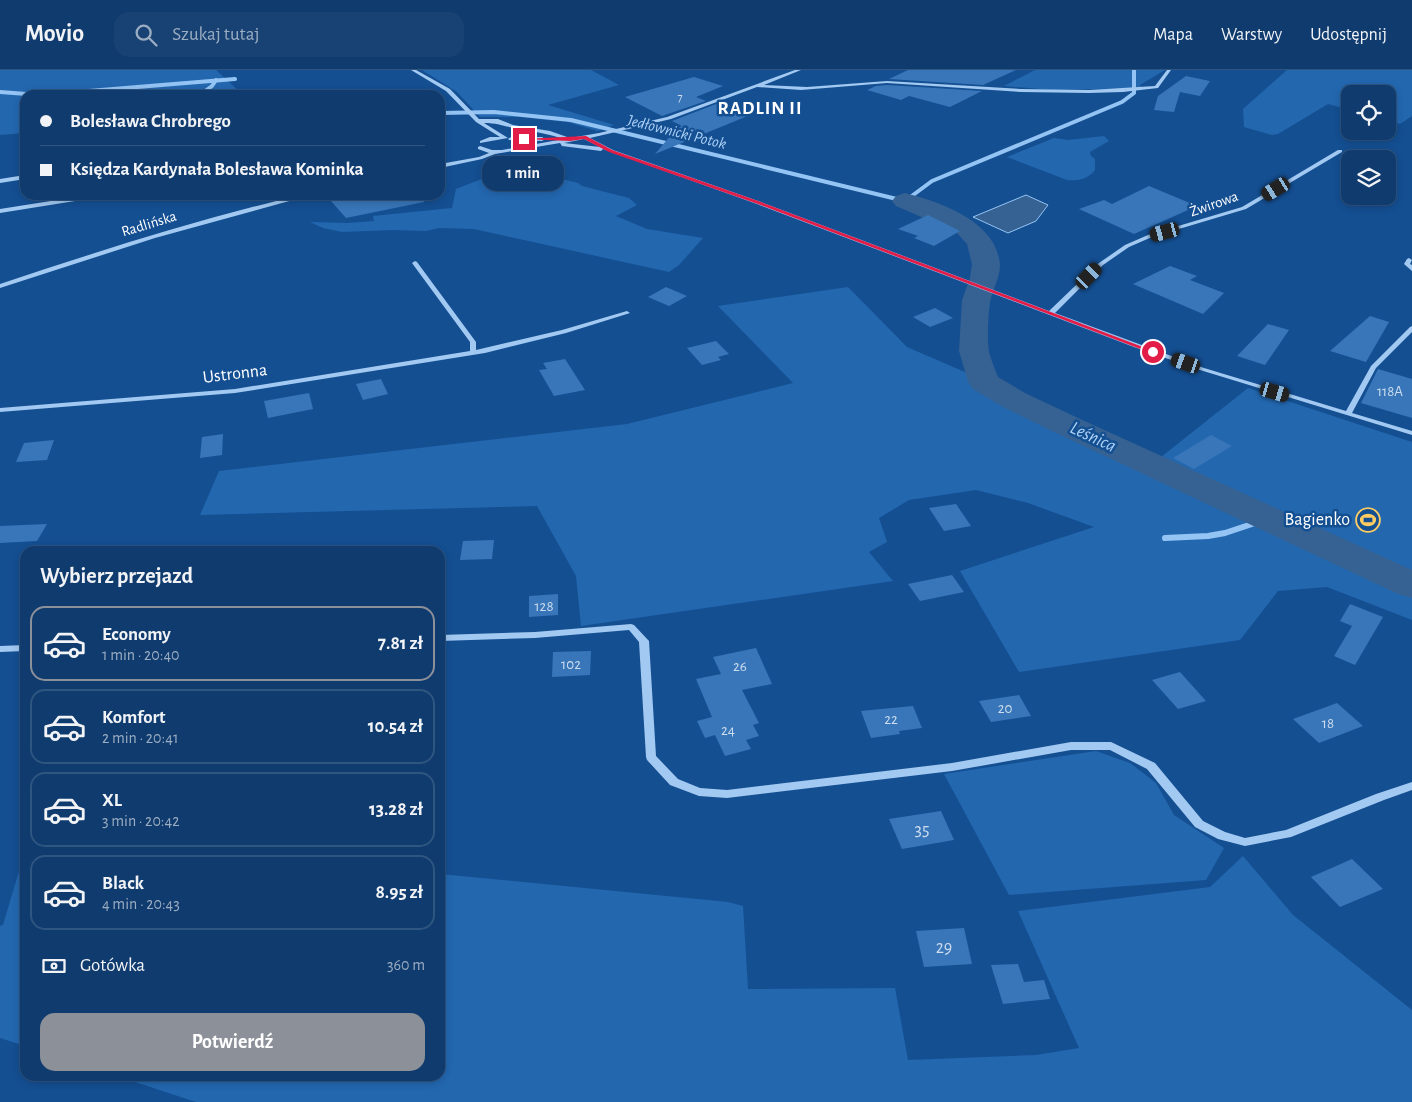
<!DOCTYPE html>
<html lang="pl">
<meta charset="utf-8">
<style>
:root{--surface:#0f3b6e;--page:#184273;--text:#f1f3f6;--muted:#9badc2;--line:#2f5581;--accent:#8c9099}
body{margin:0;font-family:"Alegreya Sans",sans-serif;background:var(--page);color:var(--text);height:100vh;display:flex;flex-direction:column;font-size:19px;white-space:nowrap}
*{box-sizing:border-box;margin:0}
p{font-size:16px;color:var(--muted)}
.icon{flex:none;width:28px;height:28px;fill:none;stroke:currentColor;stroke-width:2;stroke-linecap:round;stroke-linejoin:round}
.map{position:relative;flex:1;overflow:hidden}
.details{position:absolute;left:20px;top:476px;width:425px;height:535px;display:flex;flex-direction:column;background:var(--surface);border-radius:15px;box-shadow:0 2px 8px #0003,0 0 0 1px var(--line)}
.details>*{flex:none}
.top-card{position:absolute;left:20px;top:20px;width:425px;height:110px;border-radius:15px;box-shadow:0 2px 8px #0003,0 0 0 1px var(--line);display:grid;align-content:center;height:110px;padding:0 20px;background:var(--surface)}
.buttons{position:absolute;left:1341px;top:15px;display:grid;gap:10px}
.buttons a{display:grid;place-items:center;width:55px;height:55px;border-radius:10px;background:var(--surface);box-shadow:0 2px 8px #0003,0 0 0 1px var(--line);font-size:25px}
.end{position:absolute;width:22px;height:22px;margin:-11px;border:6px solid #e11d48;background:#fff;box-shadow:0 0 0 2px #fff}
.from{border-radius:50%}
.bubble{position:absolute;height:35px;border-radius:15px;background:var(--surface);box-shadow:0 2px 8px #0003,0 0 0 1px var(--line);font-size:16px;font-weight:700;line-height:35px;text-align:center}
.car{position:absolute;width:15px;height:30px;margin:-15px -8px;border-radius:6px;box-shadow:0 0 4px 1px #0007;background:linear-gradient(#222 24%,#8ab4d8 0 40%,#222 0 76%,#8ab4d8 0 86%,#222 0)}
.top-card b{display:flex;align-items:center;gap:18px;height:48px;font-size:19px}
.top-card b+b{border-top:1px solid var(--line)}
.top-card i{width:12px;height:12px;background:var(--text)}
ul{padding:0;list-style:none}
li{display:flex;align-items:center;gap:15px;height:75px;margin:0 10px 8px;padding:0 10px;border:2px solid var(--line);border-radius:15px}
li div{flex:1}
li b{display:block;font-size:19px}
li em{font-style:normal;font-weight:700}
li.selected{border-color:var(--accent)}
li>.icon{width:45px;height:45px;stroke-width:1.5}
h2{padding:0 20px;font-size:22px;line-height:60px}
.pay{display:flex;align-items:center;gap:12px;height:55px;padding:0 20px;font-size:19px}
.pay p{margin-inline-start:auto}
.action{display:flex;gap:10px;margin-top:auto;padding:10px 20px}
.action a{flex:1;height:58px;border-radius:15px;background:var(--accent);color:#fff;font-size:20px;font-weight:700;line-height:58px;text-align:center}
header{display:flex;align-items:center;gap:30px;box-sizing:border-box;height:70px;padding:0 25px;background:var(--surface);border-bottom:1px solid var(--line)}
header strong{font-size:24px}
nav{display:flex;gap:28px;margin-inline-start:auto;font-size:18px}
.search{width:350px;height:45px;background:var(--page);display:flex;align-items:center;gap:12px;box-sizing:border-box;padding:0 18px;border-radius:15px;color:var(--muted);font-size:19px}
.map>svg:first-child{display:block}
</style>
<header>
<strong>Movio</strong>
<div class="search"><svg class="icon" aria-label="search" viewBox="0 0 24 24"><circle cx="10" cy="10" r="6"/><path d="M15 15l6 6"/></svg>Szukaj tutaj</div>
<nav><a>Mapa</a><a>Warstwy</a><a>Udostępnij</a></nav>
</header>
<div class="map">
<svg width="1412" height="1032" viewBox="0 0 1412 1032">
<rect width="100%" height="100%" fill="#144f92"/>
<g fill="#2367af">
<polygon points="0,0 216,0 242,24 25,25 25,63 0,65"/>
<polygon points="422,0 591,0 619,15 548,35 614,55 598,61 567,52 519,47 480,47 457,22"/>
<polygon points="1035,0 1165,0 1140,15 1142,18 1053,20 1004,16"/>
<polygon points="1287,0 1412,0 1412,46 1400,54 1388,50 1388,24 1350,24 1350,40 1328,34 1278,64 1272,65 1244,57 1243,39"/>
<path d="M1104,66L1109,71L1090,82L1091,86L1095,89V100C1088,109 1079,111 1067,110L1007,87L1054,68L1068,70Z"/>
<polygon points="527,96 547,105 578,113 582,116 629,128 637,135 616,146 647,159 703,168 679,195 669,202 474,159 439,158 426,161 392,160 342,162 323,158 310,152 347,153 374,151 373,146 452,138 456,119 507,99"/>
<polygon points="848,217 907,277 1161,387 1248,318 1412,372 1412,550 1327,517 1278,521 1240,570 1019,602 960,501 1094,457 1028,433 976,420 909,430 879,448 887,472 869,482 893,511 581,556 576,506 537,436 200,445 219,401 627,354 793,313 718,236"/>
<polygon points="1096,681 1130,693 1156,713 1174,745 1224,778 1206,810 1009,825 944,704"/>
<polygon points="25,781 25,976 0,968 0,856 3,855"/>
<polygon points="1243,786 1293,845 1412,940 1412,1032 196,1032 117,1006 440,1006 440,804 728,832 743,836 748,919 895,918 908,990 1036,985 1079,978 1018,841 1210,817"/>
</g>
<polygon fill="#366293" stroke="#94c4f4" points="1026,125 1048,135 1036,151 1008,163 973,147"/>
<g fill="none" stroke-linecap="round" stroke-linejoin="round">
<g stroke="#94c4f4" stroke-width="4">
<polyline points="316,21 337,25"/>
<polyline points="0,22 40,25 235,9"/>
<polyline points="200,25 212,16 216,10"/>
<polyline points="440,43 494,42 571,50 905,131 932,111 1122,32 1134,23 1134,0"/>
</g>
<polyline stroke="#94c4f4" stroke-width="6" points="1165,468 1208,466 1225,463 1270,448"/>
<path fill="#366293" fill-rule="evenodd" d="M905,123C940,132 997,151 1000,195C1000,206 994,217 991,228C988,239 987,270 989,282C991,290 995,299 998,307L1025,323L1078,348L1412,500V528L1398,524L1054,362L1003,337L973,319L968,312L959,281L962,230L970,208L972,194L967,174L956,162L896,136L892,131L896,126Z"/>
</g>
<g fill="#3876b9">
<polygon points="908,0 1016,0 983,15 889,9"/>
<polygon points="1186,6 1210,11 1200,26 1180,22 1174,42 1154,40 1158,26"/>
<polygon points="694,7 723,16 696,27 706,31 662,46 625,27"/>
<polygon points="887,15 982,21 950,37 909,26 901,30 867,20 876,16"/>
<polygon points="716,34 750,45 655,84 677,58 682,56 672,51"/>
<polygon points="1149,116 1197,136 1134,164 1079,139 1104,130 1112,134"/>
<polygon points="364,125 423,125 424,132 346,148 331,131 351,126 353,129 366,126"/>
<polygon points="928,145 960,161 934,176 914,168 918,166 898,159"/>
<polygon points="1170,196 1197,206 1190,210 1224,223 1203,244 1133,214"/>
<polygon points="666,217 687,226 669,236 648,227"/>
<polygon points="935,238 953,248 930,257 913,247"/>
<polygon points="1370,246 1389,252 1366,292 1330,281"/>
<polygon points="1268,254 1289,260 1265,295 1237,286"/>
<polygon points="716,271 729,284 718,287 721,290 702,295 687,278"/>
<polygon points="565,289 585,320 554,326 539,300 547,299 543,293"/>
<polygon points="1378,299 1412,309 1412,348 1361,333"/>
<polygon points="381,309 388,324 363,330 356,314"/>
<polygon points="309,323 313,339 268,348 264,331"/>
<polygon points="223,364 222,385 200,388 202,367"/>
<polygon points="1211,365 1232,376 1194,399 1173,388"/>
<polygon points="54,370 47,390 16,392 24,373"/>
<polygon points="956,434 971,456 944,461 929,438"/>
<polygon points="47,454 37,471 0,473 0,456"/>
<polygon points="494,470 492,489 460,490 463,471"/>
<polygon points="952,505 964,522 920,531 908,514"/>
<polygon points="558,524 558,545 529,547 529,526"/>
<polygon points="1350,534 1383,547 1355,595 1334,586 1352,556 1340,551"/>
<polygon points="756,578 772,614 742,620 759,653 753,655 759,666 746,670 751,679 725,686 715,665 705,668 697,651 712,647 696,609 721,604 713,587"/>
<polygon points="591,581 590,605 552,607 553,582"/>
<polygon points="1180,602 1206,631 1178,639 1152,610"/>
<polygon points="1019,625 1031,646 991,652 979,631"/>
<polygon points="1337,633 1363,656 1319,673 1293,649"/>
<polygon points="913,636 922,658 899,661 900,664 871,668 861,641"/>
<polygon points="941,741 954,770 902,779 889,749"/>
<polygon points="1352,789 1383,819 1340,837 1311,807"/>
<polygon points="964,858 972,894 924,897 916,861"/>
<polygon points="1018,894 1024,912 1044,910 1050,929 1003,934 991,895"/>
</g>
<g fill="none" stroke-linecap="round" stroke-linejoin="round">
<g fill="#a2c9f1" fill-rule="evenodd">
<path d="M411,0H416L450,19L479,49H498L513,55L550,61L570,68L599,63L667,47L795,0H801L764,15L807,17L887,11L1021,19L1089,20L1155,16L1167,0H1171L1158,18L1123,22L1089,23L1021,22L887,13L801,20L757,17L671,49L590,68L613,80L761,132L1049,241L1099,193L1125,175L1148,165L1242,137L1338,80H1342V82L1246,139L1152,167L1129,177L1103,195L1055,243L1204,298L1346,341L1371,296L1410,257L1412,256V262L1376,298L1352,343L1412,361V365L1200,300L1134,277L757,134L603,79L601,81L562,76L560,73L495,84L482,89L440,98V94L479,87L489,83L478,79V77L480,76L492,80H502L564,69C548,64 532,61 515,58C502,56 498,53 484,53L508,68L480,73V71L490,67H500L476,52L446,21ZM584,69L600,77L564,73Z"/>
<polygon points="511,67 542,67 545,69 542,71 509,70 508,69"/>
<polygon points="25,105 25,109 0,113 0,109"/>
<polygon points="89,125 103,125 100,127 0,143 0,139"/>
<path d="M301,125H311L155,168L0,218V214C99,181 199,149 301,125Z"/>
<polygon points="1409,188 1412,190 1410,194 1412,195 1412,201 1404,194 1407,189"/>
<polygon points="415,191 417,192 476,272 476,280 562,260 627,241 630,243 566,263 485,283 235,323 0,342 0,338 235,319 470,281 470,272 412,193"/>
<polygon points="631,554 634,555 649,571 656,686 678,709 700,718 727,720 952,693 1071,672 1111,672 1155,693 1203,751 1225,762 1245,768 1286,760 1376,724 1412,712 1412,720 1384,730 1291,767 1245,776 1218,769 1195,757 1147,699 1110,680 1071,680 952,701 727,728 699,726 670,715 647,690 646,687 639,572 629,560 535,568 440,571 440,565 535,562"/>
<polygon points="25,575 25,581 0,582 0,576"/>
</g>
</g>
<polygon fill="#e11d48" points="586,66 612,80 761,132 1156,282 1151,283 758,134 609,82 584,69 570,71 521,69"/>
<defs>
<g id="stadium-ring" transform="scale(1.25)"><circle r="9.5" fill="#144f92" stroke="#ffcc62" stroke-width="1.5"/><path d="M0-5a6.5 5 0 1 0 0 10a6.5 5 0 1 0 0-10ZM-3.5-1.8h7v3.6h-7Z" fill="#ffcc62"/></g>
</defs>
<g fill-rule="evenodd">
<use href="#stadium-ring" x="1368" y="450"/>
</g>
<g text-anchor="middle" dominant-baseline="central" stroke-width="5" stroke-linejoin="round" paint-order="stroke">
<g font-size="12" fill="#cdddee">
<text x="680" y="27">7</text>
</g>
<g font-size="15" fill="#fff" stroke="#144f92">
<text transform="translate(1214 134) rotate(-19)">Żwirowa</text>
<text transform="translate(149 154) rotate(-17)">Radlińska</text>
</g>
<g font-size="15" fill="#cdddee">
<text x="1390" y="321">118A</text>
<text x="544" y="536">128</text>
<text x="571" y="594">102</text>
<text x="740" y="596">26</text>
<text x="1005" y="638">20</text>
<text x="891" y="649">22</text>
<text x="1328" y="653">18</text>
<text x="728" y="660">24</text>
</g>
<g font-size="16" font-style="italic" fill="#aed2f8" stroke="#144f92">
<text transform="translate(677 62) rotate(14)">Jedłownicki Potok</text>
</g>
<g font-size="18" fill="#fff" stroke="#144f92">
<text transform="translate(235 304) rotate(-7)">Ustronna</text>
</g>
<g font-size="18" fill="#fff" stroke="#144f92" text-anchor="end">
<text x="1350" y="450">Bagienko</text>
</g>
<g font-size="18" fill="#cdddee">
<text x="922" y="760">35</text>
<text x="944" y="878">29</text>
</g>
<g font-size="19" font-weight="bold" letter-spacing="1" fill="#fff" stroke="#144f92">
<text x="760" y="38">RADLIN II</text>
</g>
<g font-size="19" font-style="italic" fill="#aed2f8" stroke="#144f92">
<text transform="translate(1093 367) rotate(25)">Leśnica</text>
</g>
</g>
</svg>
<div class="buttons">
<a><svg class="icon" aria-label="locate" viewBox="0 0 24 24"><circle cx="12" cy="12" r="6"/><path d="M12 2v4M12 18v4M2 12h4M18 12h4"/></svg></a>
<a><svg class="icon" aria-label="layers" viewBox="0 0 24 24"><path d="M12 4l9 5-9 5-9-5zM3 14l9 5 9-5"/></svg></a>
</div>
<i class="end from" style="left:1153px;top:282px"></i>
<i class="end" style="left:524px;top:69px"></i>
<div class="bubble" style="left:482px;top:86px;width:82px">1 min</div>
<i class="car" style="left:1276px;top:119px;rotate:239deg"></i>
<i class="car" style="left:1165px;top:162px;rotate:255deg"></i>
<i class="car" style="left:1089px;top:206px;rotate:44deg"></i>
<i class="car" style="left:1186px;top:293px;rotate:289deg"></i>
<i class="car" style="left:1275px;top:322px;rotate:106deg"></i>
<div class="top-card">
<b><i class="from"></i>Bolesława Chrobrego</b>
<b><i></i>Księdza Kardynała Bolesława Kominka</b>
</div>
<section class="details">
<h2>Wybierz przejazd</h2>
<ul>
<li class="selected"><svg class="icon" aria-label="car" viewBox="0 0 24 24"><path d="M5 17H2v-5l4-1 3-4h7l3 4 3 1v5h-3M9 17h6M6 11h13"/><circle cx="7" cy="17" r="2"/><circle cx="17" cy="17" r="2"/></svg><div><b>Economy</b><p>1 min · 20:40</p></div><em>7.81 zł</em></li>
<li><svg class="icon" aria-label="car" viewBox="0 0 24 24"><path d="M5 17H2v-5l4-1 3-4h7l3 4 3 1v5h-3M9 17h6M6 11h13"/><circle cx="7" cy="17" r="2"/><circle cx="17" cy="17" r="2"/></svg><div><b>Komfort</b><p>2 min · 20:41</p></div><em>10.54 zł</em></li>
<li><svg class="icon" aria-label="car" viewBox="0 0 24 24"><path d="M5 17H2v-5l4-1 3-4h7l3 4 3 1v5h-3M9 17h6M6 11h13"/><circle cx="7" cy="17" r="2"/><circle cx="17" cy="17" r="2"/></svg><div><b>XL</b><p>3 min · 20:42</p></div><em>13.28 zł</em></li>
<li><svg class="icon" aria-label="car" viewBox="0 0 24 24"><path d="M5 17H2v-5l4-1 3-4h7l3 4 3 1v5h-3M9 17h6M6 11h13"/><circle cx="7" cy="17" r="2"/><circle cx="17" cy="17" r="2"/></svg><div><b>Black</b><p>4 min · 20:43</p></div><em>8.95 zł</em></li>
</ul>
<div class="pay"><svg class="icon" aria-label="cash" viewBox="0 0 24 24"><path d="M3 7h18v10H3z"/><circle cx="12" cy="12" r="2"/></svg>Gotówka<p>360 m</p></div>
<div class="action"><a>Potwierdź</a></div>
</section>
</div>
